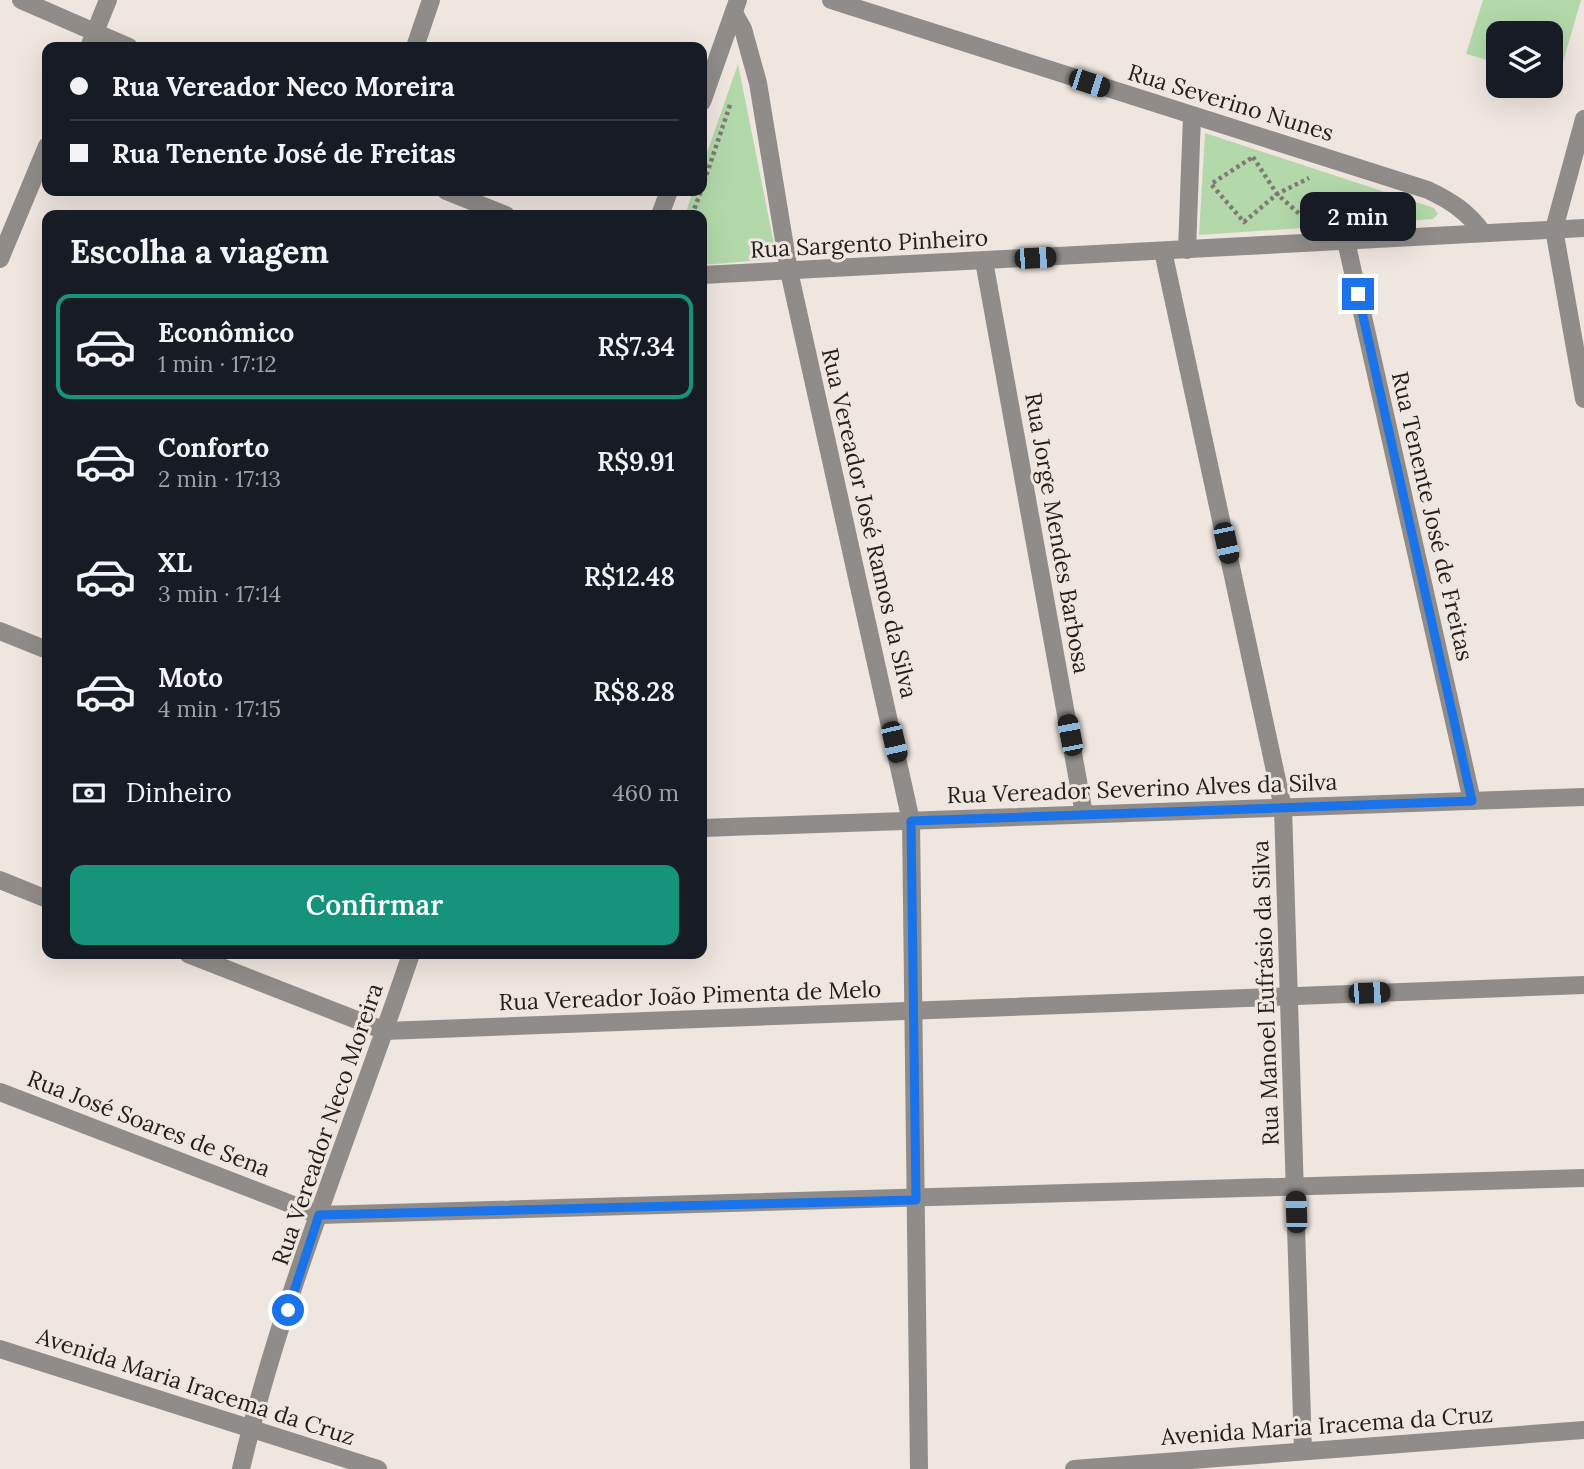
<!DOCTYPE html>
<html lang="pt">
<meta charset="utf-8">
<style>
:root{--surface:#171b24;--page:#20242c;--text:#f1f3f6;--muted:#9ea1a6;--line:#363941;--accent:#15937b}
body{margin:0;font-family:Lora,serif;background:var(--page);color:var(--text);height:100vh;display:flex;flex-direction:column;font-size:26px;white-space:nowrap}
*{box-sizing:border-box;margin:0}
p{font-size:23px;color:var(--muted)}
.icon{flex:none;width:38px;height:38px;fill:none;stroke:currentColor;stroke-width:2;stroke-linecap:round;stroke-linejoin:round}
.map{position:relative;flex:1;overflow:hidden}
.side{position:absolute;left:42px;top:210px;width:665px;height:749px;display:flex;flex-direction:column;background:var(--surface);border-radius:14px;box-shadow:0 7px 28px #0002}
.side>*{flex:none}
.top-card{position:absolute;left:42px;top:42px;width:665px;height:154px;border-radius:14px;box-shadow:0 7px 28px #0002;display:grid;align-content:center;height:154px;padding:0 28px;background:var(--surface)}
.fabs{position:absolute;left:1486px;top:21px;display:grid;gap:14px}
.fabs a{display:grid;place-items:center;width:77px;height:77px;border-radius:14px;background:var(--surface);box-shadow:0 7px 28px #0002;font-size:35px}
.end{position:absolute;width:32px;height:32px;margin:-16px;border:9px solid #1a73e8;background:#fff;box-shadow:0 0 0 4px #fff}
.from{border-radius:50%}
.bubble{position:absolute;height:49px;border-radius:14px;background:var(--surface);box-shadow:0 7px 28px #0002;font-size:23px;font-weight:600;line-height:49px;text-align:center}
.car{position:absolute;width:21px;height:42px;margin:-21px -10px;border-radius:9px;box-shadow:0 0 5px 2px #0007;background:linear-gradient(#222 24%,#8ab4d8 0 40%,#222 0 76%,#8ab4d8 0 86%,#222 0)}
.top-card b{display:flex;align-items:center;gap:24px;height:66px;font-size:26px}
.top-card b+b{border-top:2px solid var(--line)}
.top-card i{width:18px;height:18px;background:var(--text)}
ul{padding:0;list-style:none}
li{display:flex;align-items:center;gap:21px;height:105px;margin:0 14px 10px;padding:0 14px;border:4px solid transparent;border-radius:14px}
li div{flex:1}
li b{display:block;font-size:26px}
li em{font-style:normal;font-weight:600}
li.current{border-color:var(--accent)}
li>.icon{width:63px;height:63px;stroke-width:1.5}
h2{padding:0 28px;font-size:32px;line-height:84px}
.pay{display:flex;align-items:center;gap:18px;height:77px;padding:0 28px;font-size:26px}
.pay p{margin-inline-start:auto}
.button{display:flex;gap:14px;margin-top:auto;padding:14px 28px}
.button a{flex:1;height:80px;border-radius:14px;background:var(--accent);color:#fff;font-size:28px;font-weight:600;line-height:80px;text-align:center}
.map>svg:first-child{display:block}
</style>
<div class="map">
<svg width="1584" height="1469" viewBox="0 0 1584 1469">
<rect width="100%" height="100%" fill="#efe6df"/>
<g fill="#b3d9ab">
<polygon points="1483,0 1581,0 1558,79 1551,77 1550,33 1498,33 1498,63 1466,54"/>
<polygon points="738,64 777,259 702,265 702,215 685,215 693,191 702,191 702,167"/>
<polygon points="1205,133 1434,208 1438,214 1433,219 1199,235"/>
</g>
<g fill="none" stroke-linecap="round" stroke-linejoin="round">
<g stroke="#807a76" stroke-width="4.5" stroke-dasharray="3.5 3.5" stroke-linecap="butt">
<polygon points="1253,157 1277,194 1244,222 1211,184"/>
<polyline points="702,188 731,102"/>
<polyline points="692,215 701,191"/>
<polyline points="1304,218 1277,194 1309,178"/>
</g>
<g stroke="#8f8c89" stroke-width="18">
<polyline points="21,0 129,47"/>
<path d="M831,0L1428,190C1451,201 1468,212 1483,233"/>
<polyline points="734,13 743,29 758,83 789,271 911,821 919,1469"/>
<polyline points="89,47 108,0"/>
<polyline points="415,47 431,0"/>
<polyline points="702,102 738,0"/>
<polyline points="1584,119 1554,229 1584,399"/>
<polyline points="446,191 506,215"/>
<polyline points="660,215 669,191"/>
<polyline points="1346,241 1472,801"/>
<polyline points="1187,250 1192,116"/>
<polyline points="1163,251 1283,808 1303,1451"/>
<polyline points="0,259 47,146"/>
<polyline points="984,261 1084,814"/>
<polyline points="702,275 1584,228"/>
<polyline points="0,631 47,650"/>
<polyline points="702,828 1584,797"/>
<polyline points="0,880 47,899"/>
<polyline points="188,954 385,1031 1584,985"/>
<polyline points="0,1092 319,1215 1584,1178"/>
<polyline points="0,1349 378,1469"/>
<path d="M241,1469C282,1294 354,1124 411,954"/>
<polyline points="1074,1469 1584,1430"/>
</g>
</g>
<g fill="none" stroke-linecap="round" stroke-linejoin="round">
<polyline stroke="#1a73e8" stroke-width="9" points="288,1310 319,1215 916,1200 911,821 1472,801 1358,294"/>
</g>
<g text-anchor="middle" dominant-baseline="central" stroke-width="6" stroke-linejoin="round" paint-order="stroke">
<g font-size="23" fill="#221f1d" stroke="#efe6df">
<text transform="translate(1231 102) rotate(17)">Rua Severino Nunes</text>
<text transform="translate(869 243) rotate(-3)">Rua Sargento Pinheiro</text>
<text transform="translate(1433 516) rotate(77)">Rua Tenente José de Freitas</text>
<text transform="translate(870 523) rotate(77)">Rua Vereador José Ramos da Silva</text>
<text transform="translate(1058 533) rotate(80)">Rua Jorge Mendes Barbosa</text>
<text transform="translate(1142 788) rotate(-2)">Rua Vereador Severino Alves da Silva</text>
<text transform="translate(1265 993) rotate(-92)">Rua Manoel Eufrásio da Silva</text>
<text transform="translate(690 995) rotate(-2)">Rua Vereador João Pimenta de Melo</text>
<text transform="translate(149 1123) rotate(21)">Rua José Soares de Sena</text>
<text transform="translate(327 1124) rotate(-71)">Rua Vereador Neco Moreira</text>
<text transform="translate(196 1386) rotate(18)">Avenida Maria Iracema da Cruz</text>
<text transform="translate(1327 1425) rotate(-4)">Avenida Maria Iracema da Cruz</text>
</g>
</g>
</svg>
<div class="fabs">
<a><svg class="icon" aria-label="layers" viewBox="0 0 24 24"><path d="M12 4l9 5-9 5-9-5zM3 14l9 5 9-5"/></svg></a>
</div>
<i class="end from" style="left:288px;top:1310px"></i>
<i class="end" style="left:1358px;top:294px"></i>
<div class="bubble" style="left:1300px;top:192px;width:116px">2 min</div>
<i class="car" style="left:1089px;top:83px;rotate:108deg"></i>
<i class="car" style="left:1035px;top:258px;rotate:87deg"></i>
<i class="car" style="left:1226px;top:543px;rotate:168deg"></i>
<i class="car" style="left:1070px;top:735px;rotate:349deg"></i>
<i class="car" style="left:894px;top:742px;rotate:167deg"></i>
<i class="car" style="left:1369px;top:993px;rotate:88deg"></i>
<i class="car" style="left:1296px;top:1212px;rotate:358deg"></i>
<div class="top-card">
<b><i class="from"></i>Rua Vereador Neco Moreira</b>
<b><i></i>Rua Tenente José de Freitas</b>
</div>
<section class="side">
<h2>Escolha a viagem</h2>
<ul>
<li class="current"><svg class="icon" aria-label="car" viewBox="0 0 24 24"><path d="M5 17H2v-5l4-1 3-4h7l3 4 3 1v5h-3M9 17h6M6 11h13"/><circle cx="7" cy="17" r="2"/><circle cx="17" cy="17" r="2"/></svg><div><b>Econômico</b><p>1 min · 17:12</p></div><em>R$7.34</em></li>
<li><svg class="icon" aria-label="car" viewBox="0 0 24 24"><path d="M5 17H2v-5l4-1 3-4h7l3 4 3 1v5h-3M9 17h6M6 11h13"/><circle cx="7" cy="17" r="2"/><circle cx="17" cy="17" r="2"/></svg><div><b>Conforto</b><p>2 min · 17:13</p></div><em>R$9.91</em></li>
<li><svg class="icon" aria-label="car" viewBox="0 0 24 24"><path d="M5 17H2v-5l4-1 3-4h7l3 4 3 1v5h-3M9 17h6M6 11h13"/><circle cx="7" cy="17" r="2"/><circle cx="17" cy="17" r="2"/></svg><div><b>XL</b><p>3 min · 17:14</p></div><em>R$12.48</em></li>
<li><svg class="icon" aria-label="car" viewBox="0 0 24 24"><path d="M5 17H2v-5l4-1 3-4h7l3 4 3 1v5h-3M9 17h6M6 11h13"/><circle cx="7" cy="17" r="2"/><circle cx="17" cy="17" r="2"/></svg><div><b>Moto</b><p>4 min · 17:15</p></div><em>R$8.28</em></li>
</ul>
<div class="pay"><svg class="icon" aria-label="cash" viewBox="0 0 24 24"><path d="M3 7h18v10H3z"/><circle cx="12" cy="12" r="2"/></svg>Dinheiro<p>460 m</p></div>
<div class="button"><a>Confirmar</a></div>
</section>
</div>
